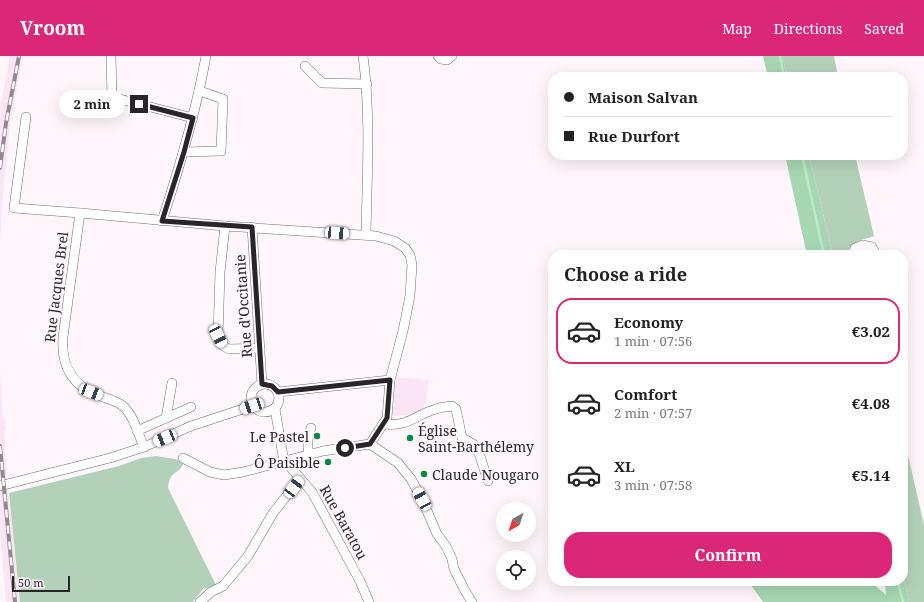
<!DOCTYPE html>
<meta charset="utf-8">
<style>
:root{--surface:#fff;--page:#f2f2f2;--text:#222;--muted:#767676;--line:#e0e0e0;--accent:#db2777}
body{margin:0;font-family:"Noto Serif",serif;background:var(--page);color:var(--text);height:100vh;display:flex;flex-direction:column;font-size:15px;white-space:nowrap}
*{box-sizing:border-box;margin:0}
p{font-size:13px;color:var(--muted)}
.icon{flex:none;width:22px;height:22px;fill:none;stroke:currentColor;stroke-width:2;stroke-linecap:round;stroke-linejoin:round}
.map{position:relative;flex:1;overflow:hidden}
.panel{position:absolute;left:548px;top:194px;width:360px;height:336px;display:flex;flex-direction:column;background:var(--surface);border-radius:16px;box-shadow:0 4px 16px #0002}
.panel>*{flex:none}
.guide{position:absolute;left:548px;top:16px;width:360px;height:88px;border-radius:16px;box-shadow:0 4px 16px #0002;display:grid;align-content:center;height:88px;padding:0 16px;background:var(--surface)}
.needle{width:26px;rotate:219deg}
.buttons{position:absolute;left:496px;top:446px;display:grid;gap:8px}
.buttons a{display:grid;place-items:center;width:40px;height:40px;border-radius:50%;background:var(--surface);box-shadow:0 4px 16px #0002;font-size:20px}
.scale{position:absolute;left:12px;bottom:10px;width:58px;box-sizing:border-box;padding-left:4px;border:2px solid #2b2529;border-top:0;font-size:11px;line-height:14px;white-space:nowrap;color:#2b2529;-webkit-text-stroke:3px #fff6fc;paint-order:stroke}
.end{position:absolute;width:18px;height:18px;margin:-9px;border:5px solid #2b2529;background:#fff;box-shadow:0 0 0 2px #fff}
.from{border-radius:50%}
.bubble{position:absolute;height:28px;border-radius:14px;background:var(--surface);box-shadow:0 4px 16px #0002;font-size:13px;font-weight:700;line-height:28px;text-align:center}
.car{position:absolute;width:12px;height:24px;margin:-12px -6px;border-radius:5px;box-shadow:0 0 3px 1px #0007;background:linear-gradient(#fff 24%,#345 0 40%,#fff 0 76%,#345 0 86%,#fff 0)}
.guide b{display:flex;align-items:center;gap:14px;height:38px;font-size:15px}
.guide b+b{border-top:1px solid var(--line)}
.guide i{width:10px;height:10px;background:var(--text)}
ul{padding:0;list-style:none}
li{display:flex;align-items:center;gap:12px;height:66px;margin:0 8px 6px;padding:0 8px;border:2px solid transparent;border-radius:16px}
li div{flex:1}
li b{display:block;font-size:15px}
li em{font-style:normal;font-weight:700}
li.current{border-color:var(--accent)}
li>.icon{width:36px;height:36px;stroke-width:1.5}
h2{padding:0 16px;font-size:18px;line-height:48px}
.action{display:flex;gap:8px;margin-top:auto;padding:8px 16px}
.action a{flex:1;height:46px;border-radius:16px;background:var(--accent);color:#fff;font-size:16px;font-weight:700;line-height:46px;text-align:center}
header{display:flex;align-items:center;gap:24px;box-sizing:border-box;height:56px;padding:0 20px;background:var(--accent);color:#fff}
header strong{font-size:19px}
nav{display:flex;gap:22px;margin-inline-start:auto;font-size:14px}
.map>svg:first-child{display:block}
</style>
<header>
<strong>Vroom</strong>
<nav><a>Map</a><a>Directions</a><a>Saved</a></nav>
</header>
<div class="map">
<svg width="924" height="546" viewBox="0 0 924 546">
<rect width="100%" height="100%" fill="#fff6fc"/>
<g fill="#fae5f4">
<polygon points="10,0 23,0 10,69 2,147 0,190 0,53"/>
<polygon points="0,312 3,363 5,363 6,375 4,375 7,422 20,546 6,546 0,476"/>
<polygon points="396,322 406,322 429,324 426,341 427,347 424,348 425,354 408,359 393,360 393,350 395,350 394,337"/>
</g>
<g fill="#b3d1b9">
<polygon points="782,0 834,0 838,21 788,21"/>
<path d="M809,99H855L874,180C863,184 849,185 847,199H833Z"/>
<polygon points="903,377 924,469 924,546 909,546 903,519"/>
<path d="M156,400L176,403L183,408C179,419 170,413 168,432L216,529L203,533L193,546H20L9,437L119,410L141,402Z"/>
</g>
<g fill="#a7d7b2">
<polygon points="763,0 782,0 788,21 768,21"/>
<polygon points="785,99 809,99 833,199 807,199"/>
<polygon points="903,519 909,546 763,546 748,525 870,525 886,539 885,525 903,525"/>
</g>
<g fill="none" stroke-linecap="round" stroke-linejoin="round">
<g stroke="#bbecc6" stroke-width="2.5">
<polyline points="780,0 784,21"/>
<polyline points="802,99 824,199"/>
<polyline points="898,525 903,546"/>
</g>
<g stroke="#776b74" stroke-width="10">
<g id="street">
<polyline points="111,0 112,41 193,62"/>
<path d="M363,0C371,59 367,120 366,179"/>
<polyline points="438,0 441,3 447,4 452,0"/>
<polyline points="305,10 322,27 367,28"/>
<polyline points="26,61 14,152 80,157 225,170 376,180 394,185 405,192 410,199 412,209 410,240 403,275 390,324 387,362 370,388 323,395 243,416 224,419 210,416 183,402"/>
<polyline points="184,96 221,95 223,43 200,35"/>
<path d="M80,157L63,281C61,309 71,329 98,339C105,342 117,345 123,350C134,360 138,378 144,391"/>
<path d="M162,165C180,110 196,56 206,0"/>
<polyline points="225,170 220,216 218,280 222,289 229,293 260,292"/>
<polyline points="252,171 262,328"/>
<polyline points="853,199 855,192 863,189 872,191 876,199"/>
<circle cx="265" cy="342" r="14"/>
<polyline points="278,336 390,324"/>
<polyline points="275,353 283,400 286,406 312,436 360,525 369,546"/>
<polyline points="166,362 172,327"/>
<path d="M383,368C410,371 414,359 436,353C441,351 447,351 452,350L456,353L462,382L473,388L478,394L488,425"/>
<polyline points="137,375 191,351"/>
<polyline points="370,388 398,407 411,423 422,443 437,478 446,490 452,503 454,513 464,533 472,546"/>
<path d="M309,399C307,389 307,381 311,372"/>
<polyline points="0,430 110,402 144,391 191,370 252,350"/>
<polyline points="200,546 211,536 223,530 248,500 273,457 300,423"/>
</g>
</g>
<use href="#street" stroke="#fff" stroke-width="9"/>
<g stroke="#90898e" stroke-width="4">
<g id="rail">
<polyline points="0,112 6,67 19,0"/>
<polyline points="0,390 15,546"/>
</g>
</g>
<use href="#rail" stroke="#fff6fc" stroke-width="2.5" stroke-dasharray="8" stroke-linecap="butt"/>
</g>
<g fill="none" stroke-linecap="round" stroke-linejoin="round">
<polyline stroke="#2b2529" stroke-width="5" points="139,48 193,62 184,96 162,165 252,171 262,328 272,330 278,336 390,324 387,362 370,388 345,392"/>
</g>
<g fill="#0b8944" stroke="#fff6fc" stroke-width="1.5">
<circle cx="317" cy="380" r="4"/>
<circle cx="410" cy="382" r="4"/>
<circle cx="328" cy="406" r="4"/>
<circle cx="424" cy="418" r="4"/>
</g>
<g text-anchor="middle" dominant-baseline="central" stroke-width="4" stroke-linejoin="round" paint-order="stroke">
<g font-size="14" fill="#2b2529" stroke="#fff6fc">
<text transform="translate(56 231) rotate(-83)">Rue Jacques Brel</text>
<text transform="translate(243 250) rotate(-94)">Rue d'Occitanie</text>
<text transform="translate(344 466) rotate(61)">Rue Baratou</text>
</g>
<g font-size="14" fill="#2b2529" stroke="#fff6fc" text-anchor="start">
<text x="418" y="374">Église<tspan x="418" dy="16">Saint-Barthélemy</tspan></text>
<text x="309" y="380" text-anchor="end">Le Pastel</text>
<text x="320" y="406" text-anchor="end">Ô Paisible</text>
<text x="432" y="418">Claude Nougaro</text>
</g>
</g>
</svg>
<div class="buttons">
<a><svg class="needle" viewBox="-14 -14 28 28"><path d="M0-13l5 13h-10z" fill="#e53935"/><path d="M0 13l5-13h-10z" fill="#767676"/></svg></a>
<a><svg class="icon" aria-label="locate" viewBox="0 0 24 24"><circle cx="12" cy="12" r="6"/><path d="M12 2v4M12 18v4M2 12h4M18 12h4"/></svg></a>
</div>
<div class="scale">50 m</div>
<i class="end from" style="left:345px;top:392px"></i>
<i class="end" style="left:139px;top:48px"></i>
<div class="bubble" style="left:59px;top:34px;width:66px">2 min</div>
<i class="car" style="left:337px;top:177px;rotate:94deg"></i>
<i class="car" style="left:218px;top:280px;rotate:153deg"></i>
<i class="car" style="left:91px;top:336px;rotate:111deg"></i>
<i class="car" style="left:252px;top:350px;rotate:252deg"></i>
<i class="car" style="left:165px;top:382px;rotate:248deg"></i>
<i class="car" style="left:294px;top:431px;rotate:37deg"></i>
<i class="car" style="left:422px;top:443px;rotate:331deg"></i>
<div class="guide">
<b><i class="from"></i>Maison Salvan</b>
<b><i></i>Rue Durfort</b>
</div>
<section class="panel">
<h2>Choose a ride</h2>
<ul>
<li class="current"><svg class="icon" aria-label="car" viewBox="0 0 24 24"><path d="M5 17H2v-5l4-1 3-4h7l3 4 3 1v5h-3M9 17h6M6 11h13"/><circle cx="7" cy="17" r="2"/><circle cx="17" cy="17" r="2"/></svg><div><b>Economy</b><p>1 min · 07:56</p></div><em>€3.02</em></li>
<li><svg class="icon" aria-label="car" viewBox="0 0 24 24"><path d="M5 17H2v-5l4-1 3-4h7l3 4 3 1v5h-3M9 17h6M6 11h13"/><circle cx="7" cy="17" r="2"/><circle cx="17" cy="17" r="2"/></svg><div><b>Comfort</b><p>2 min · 07:57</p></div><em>€4.08</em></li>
<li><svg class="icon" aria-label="car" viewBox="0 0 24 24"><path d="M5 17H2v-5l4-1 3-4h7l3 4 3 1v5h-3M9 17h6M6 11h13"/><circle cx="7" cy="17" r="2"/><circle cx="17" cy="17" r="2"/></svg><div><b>XL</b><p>3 min · 07:58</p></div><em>€5.14</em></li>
</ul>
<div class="action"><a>Confirm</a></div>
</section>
</div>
